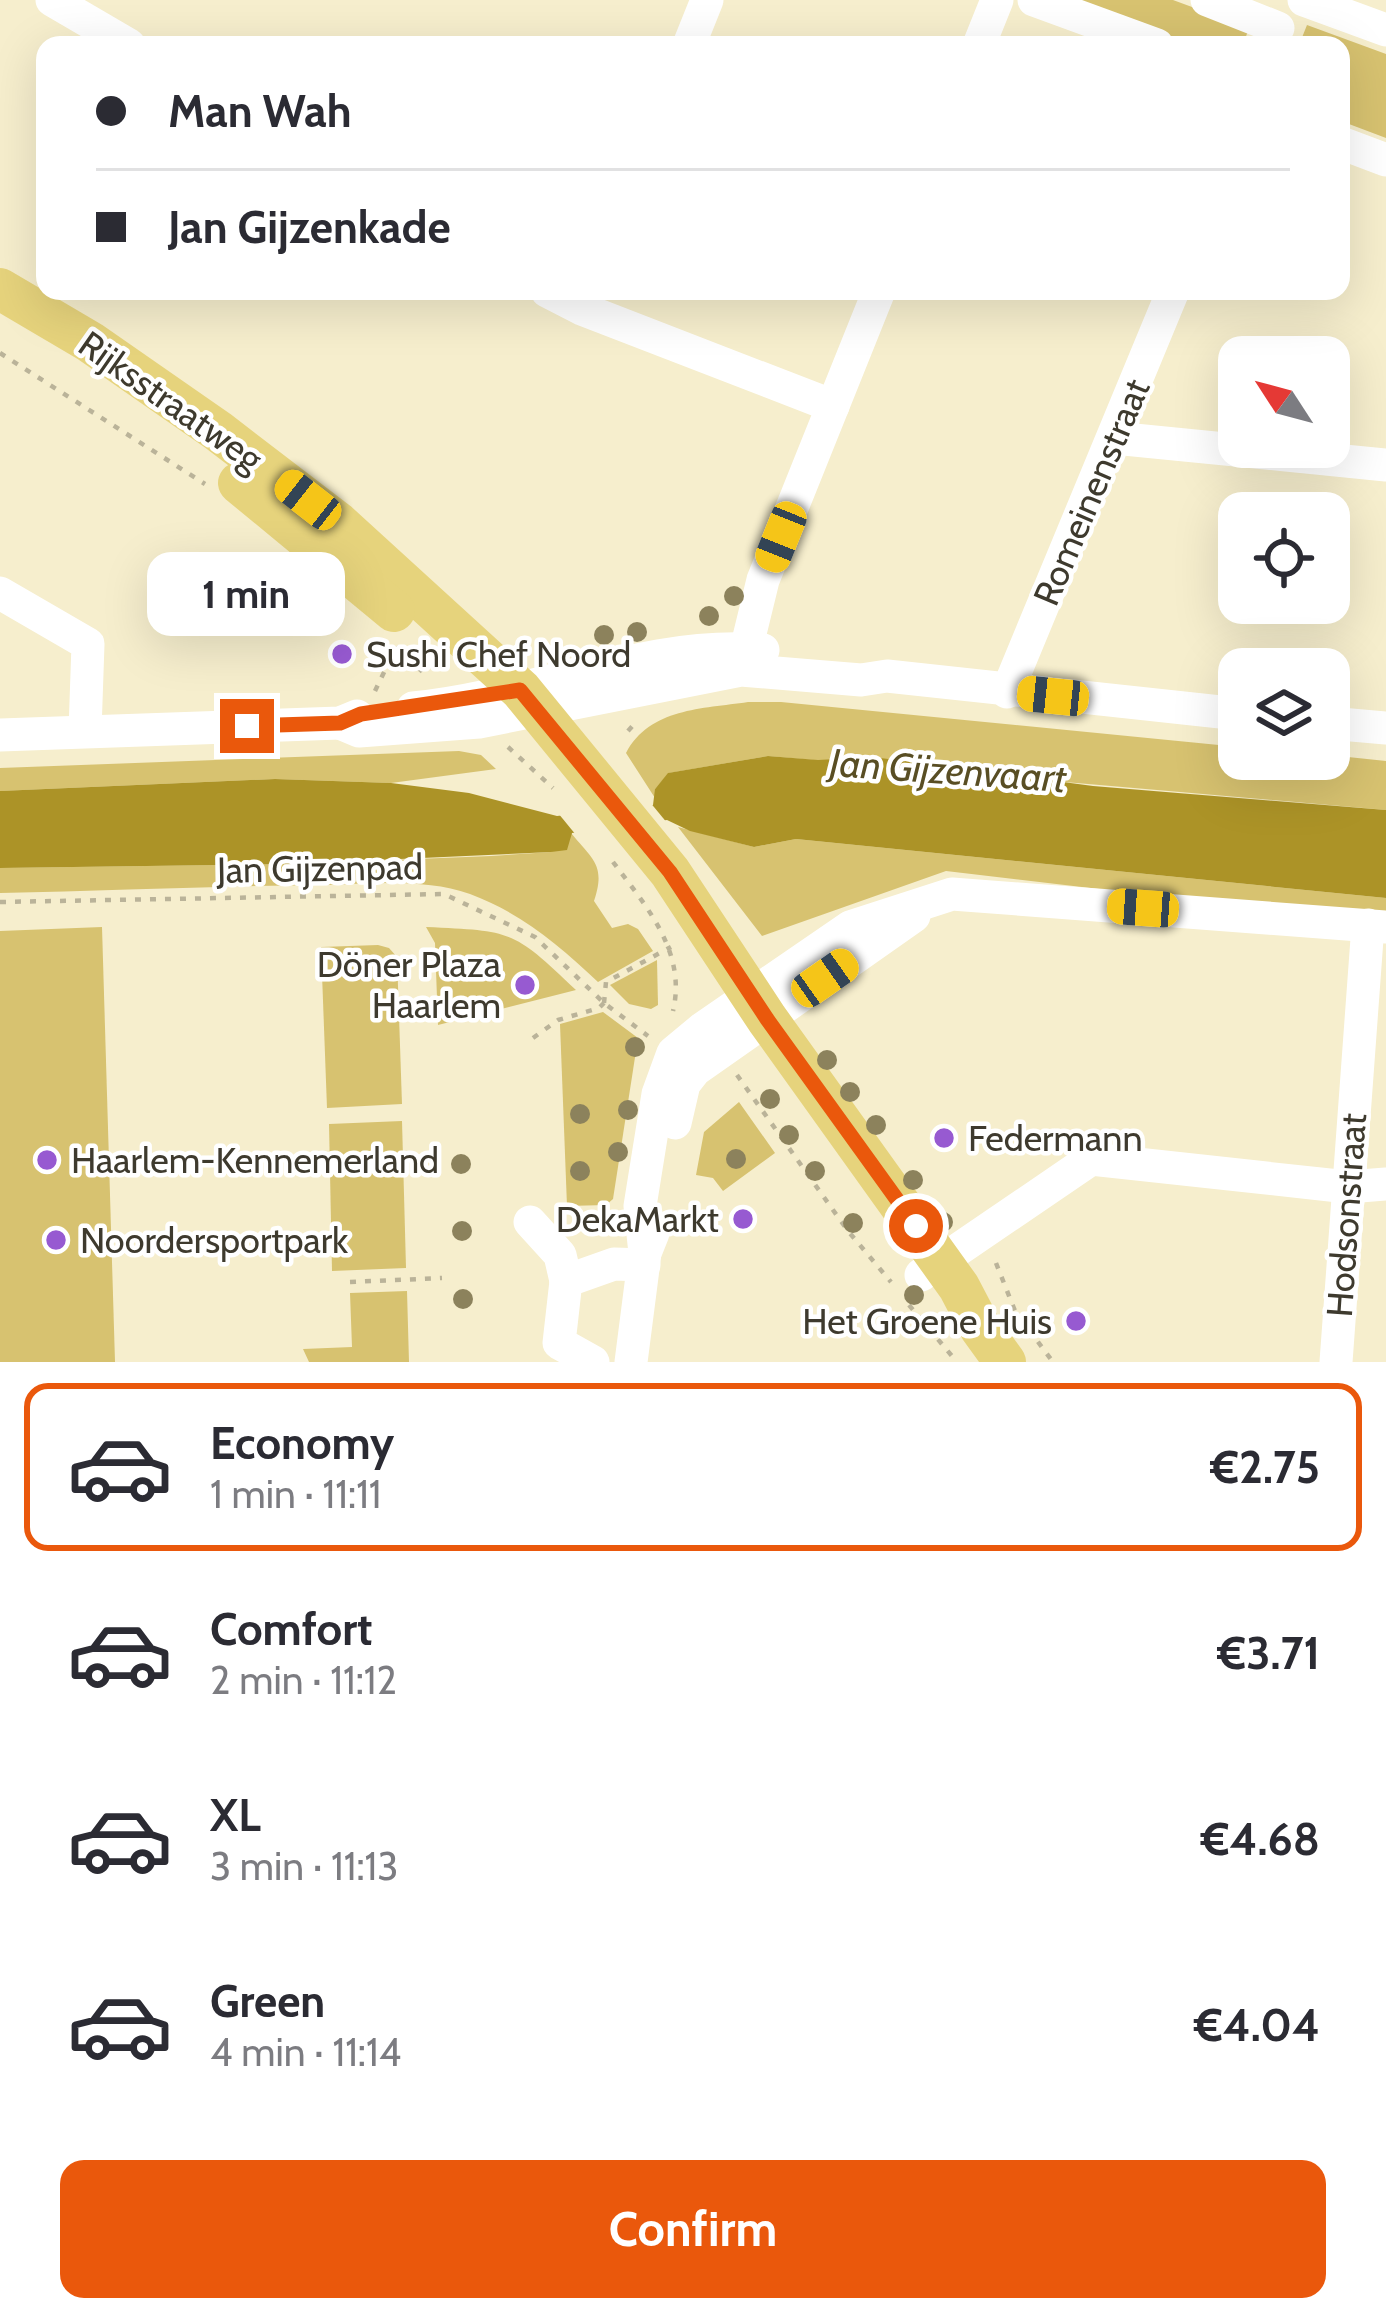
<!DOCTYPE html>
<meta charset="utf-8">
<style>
:root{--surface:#fff;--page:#f2f2f3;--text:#2b2b33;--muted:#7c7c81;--line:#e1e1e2;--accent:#ea580c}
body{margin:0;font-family:Cabin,sans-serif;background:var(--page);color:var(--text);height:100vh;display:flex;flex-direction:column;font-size:45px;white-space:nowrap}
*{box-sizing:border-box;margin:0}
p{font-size:39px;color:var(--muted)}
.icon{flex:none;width:66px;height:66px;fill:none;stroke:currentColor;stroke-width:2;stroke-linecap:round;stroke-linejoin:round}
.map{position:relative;height:1362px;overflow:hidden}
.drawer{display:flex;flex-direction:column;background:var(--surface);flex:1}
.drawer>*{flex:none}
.guide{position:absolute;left:36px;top:36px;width:1314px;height:264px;border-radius:24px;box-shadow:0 12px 48px #0002;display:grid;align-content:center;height:264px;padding:0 60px;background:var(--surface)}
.needle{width:78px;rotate:306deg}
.fabs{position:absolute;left:1218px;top:336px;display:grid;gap:24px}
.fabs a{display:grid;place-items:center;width:132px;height:132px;border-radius:24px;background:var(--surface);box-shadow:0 12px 48px #0002;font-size:60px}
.end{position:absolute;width:54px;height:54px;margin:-27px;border:15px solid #ea580c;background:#fff;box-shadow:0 0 0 6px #fff}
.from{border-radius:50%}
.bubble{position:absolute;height:84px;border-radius:24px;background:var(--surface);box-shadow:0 12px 48px #0002;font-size:39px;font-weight:800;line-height:84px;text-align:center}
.car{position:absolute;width:36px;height:72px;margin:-36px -18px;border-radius:15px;box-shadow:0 0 9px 3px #0007;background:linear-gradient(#f5c518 24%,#345 0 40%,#f5c518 0 76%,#345 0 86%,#f5c518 0)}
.guide b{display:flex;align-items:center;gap:42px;height:114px;font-size:45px}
.guide b+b{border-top:3px solid var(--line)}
.guide i{width:30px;height:30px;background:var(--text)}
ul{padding:21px 0 0;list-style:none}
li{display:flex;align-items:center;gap:36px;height:168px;margin:0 24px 18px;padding:0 36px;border:6px solid transparent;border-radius:24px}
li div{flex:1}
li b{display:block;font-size:45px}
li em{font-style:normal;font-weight:800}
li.on{border-color:var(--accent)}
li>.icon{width:108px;height:108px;stroke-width:1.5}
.cta{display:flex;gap:24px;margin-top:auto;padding:24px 60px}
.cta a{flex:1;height:138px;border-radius:24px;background:var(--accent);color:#fff;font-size:48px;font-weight:800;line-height:138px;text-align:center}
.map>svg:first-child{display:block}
</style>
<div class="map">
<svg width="1386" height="1362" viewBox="0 0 1386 1362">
<rect width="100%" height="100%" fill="#f6eecd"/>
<g fill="#d7c270">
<polygon points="1064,0 1173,0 1249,28 1243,45 1183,45"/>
<polygon points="1307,25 1386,54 1386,138 1341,121 1341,45 1299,45"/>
<path d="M748,702H781L1239,747V759H1329V755L1386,761V810L768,756L669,773L655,789V798L626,753C650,708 702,709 748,702Z"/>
<polygon points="459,751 481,755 496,769 391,783 275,779 0,791 0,768"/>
<polygon points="678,827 754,847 796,839 1386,898 1386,913 1116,891 946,871 762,936"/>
<path d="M571,833C593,860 606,865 594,901L612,928L628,924L638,929L653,951L598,982C559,945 521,913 470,894C424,878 371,884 323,885C215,886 108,891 0,893V868L290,864L491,856L551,852Z"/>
<polygon points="102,927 115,1362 0,1362 0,931"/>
<path d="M426,927C513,931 513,930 576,990L438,1025L435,943Z"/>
<polygon points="378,945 389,948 397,957 402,1104 327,1108 321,947"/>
<polygon points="657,960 658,1005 651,1009 629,1004 610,985"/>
<polygon points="603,1012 638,1038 613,1199 606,1205 567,1206 560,1024"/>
<polygon points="739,1102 775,1153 723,1191 713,1178 696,1175 704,1132"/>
<polygon points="402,1121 406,1268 332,1271 329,1124"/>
<polygon points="407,1291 409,1362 309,1362 303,1349 352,1347 350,1293"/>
</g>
<polygon fill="#ac9327" points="768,756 818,760 873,757 1093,786 1386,810 1386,898 796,839 754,847 690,831 667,820 572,833 567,850 551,852 290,864 0,868 0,791 275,779 391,783 469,793 557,816 653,805 655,789 668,773"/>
<polygon fill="#f6eecd" points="649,801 668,824 576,835 558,813"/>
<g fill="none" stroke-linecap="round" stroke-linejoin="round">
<g stroke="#bab399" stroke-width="4.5" stroke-dasharray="6 9" stroke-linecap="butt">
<polyline points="0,353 205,484"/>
<polyline points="522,642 552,649"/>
<polyline points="396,647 427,676"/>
<polyline points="375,691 388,664 388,646"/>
<polyline points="628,731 637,721"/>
<polyline points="508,747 553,788"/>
<path d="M613,862C646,906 687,952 673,1011"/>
<polyline points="0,902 444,894 535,937 604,1003 648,1036"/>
<polyline points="604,1003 606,982 671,947"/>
<polyline points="533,1038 558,1020 599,1008 604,1003"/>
<polyline points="737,1075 848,1231 891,1282"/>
<polyline points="996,1263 1015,1311 1053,1362"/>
<polyline points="350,1282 442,1278"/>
<polyline points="909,1305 957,1362"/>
</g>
<g stroke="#fff" stroke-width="33">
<polyline points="52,0 129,45"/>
<polyline points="1034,0 1157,45"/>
<polyline points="1207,0 1278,28"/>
<polyline points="1304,0 1386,30"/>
<polyline points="689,45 707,0"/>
<polyline points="979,45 997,0"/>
<polyline points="1341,143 1386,160"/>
<polyline points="547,291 582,309 833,406"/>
<polyline points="1114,438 1386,465"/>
<polyline points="0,593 88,644 85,731"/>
<polyline points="742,666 763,580 879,291"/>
<polyline points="1007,692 1173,291"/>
<path d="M413,708C531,697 645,640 763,650"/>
<polyline points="340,723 359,731 479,722 741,670 861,680 887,676 1239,714"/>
<polyline points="1329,723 1386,728"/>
<polyline points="0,735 340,723 357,716"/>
<polyline points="675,1123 684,1084 695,1070 914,916"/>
<polyline points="530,1222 560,1255 566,1281"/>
<polyline points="645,1253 640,1206 658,1094 673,1053 703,1028 850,927 952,894 1386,927"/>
<polyline points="921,1275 1091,1159 1348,1187 1386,1184"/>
<polyline points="593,1362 559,1343 566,1281 614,1264 644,1265"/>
<polyline points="631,1362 645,1253 653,1233"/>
<polyline points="1336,1362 1368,925"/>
</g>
<g stroke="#e6d37c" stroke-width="42">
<polyline points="0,289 90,342 218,431 338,523 521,690 670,872 767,1019 959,1287 981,1329 1005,1362"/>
<polyline points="239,483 394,611"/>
</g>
</g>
<g fill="#8c825c">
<circle cx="734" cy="596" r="10"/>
<circle cx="709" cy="616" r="10"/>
<circle cx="637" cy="632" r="10"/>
<circle cx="604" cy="635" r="10"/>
<circle cx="635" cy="1047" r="10"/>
<circle cx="827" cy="1060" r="10"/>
<circle cx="850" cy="1092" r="10"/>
<circle cx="770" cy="1099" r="10"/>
<circle cx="628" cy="1110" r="10"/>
<circle cx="580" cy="1114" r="10"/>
<circle cx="876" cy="1125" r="10"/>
<circle cx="789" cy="1135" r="10"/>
<circle cx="618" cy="1152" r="10"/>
<circle cx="736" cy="1159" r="10"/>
<circle cx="461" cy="1164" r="10"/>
<circle cx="580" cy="1171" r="10"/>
<circle cx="815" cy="1171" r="10"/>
<circle cx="913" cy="1180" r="10"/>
<circle cx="943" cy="1222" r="10"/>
<circle cx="853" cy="1223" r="10"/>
<circle cx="462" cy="1231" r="10"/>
<circle cx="914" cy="1295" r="10"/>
<circle cx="463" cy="1299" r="10"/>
</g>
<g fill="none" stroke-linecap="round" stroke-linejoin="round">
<polyline stroke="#ea580c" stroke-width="15" points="247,726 340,723 361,714 520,690 670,872 767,1019 916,1226"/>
</g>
<g fill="#975ad1" stroke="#fff" stroke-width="4.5">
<circle cx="342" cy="654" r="12"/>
<circle cx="525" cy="985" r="12"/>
<circle cx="944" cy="1138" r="12"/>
<circle cx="47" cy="1160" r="12"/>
<circle cx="743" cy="1219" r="12"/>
<circle cx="56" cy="1240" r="12"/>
<circle cx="1076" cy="1321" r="12"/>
</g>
<g text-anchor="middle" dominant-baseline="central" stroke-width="9" stroke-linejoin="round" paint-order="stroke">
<g font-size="36" fill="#3e3a2e" stroke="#fff">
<text transform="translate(171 401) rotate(35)">Rijksstraatweg</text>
<text transform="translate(1091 492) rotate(-67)">Romeinenstraat</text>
<text transform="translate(320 868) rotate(-1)">Jan Gijzenpad</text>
<text transform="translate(1346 1215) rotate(-86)">Hodsonstraat</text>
</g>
<g font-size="36" fill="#3e3a2e" stroke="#fff" text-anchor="start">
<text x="366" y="654">Sushi Chef Noord</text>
<text x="501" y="964" text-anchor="end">Döner Plaza<tspan x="501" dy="41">Haarlem</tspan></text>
<text x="968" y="1138">Federmann</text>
<text x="71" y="1160">Haarlem-Kennemerland</text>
<text x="719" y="1219" text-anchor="end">DekaMarkt</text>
<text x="80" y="1240">Noordersportpark</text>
<text x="1052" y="1321" text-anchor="end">Het Groene Huis</text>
</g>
<g font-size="39" font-style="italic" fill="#594e24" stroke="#fff">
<text transform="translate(948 770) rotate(4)">Jan Gijzenvaart</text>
</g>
</g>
</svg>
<div class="fabs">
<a><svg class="needle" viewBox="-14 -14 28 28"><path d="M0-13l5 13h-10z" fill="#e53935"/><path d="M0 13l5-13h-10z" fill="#7c7c81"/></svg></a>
<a><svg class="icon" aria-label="locate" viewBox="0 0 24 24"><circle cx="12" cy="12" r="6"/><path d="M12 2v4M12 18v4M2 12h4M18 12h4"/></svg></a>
<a><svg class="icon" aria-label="layers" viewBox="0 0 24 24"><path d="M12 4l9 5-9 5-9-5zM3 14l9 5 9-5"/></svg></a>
</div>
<i class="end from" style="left:916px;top:1226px"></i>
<i class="end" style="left:247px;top:726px"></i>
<div class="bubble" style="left:147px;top:552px;width:198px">1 min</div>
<i class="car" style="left:308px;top:500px;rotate:308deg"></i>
<i class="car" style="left:781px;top:537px;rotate:202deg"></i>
<i class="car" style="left:1053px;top:696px;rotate:276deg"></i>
<i class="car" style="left:1143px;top:908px;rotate:274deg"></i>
<i class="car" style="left:825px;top:978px;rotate:55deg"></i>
<div class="guide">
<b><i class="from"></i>Man Wah</b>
<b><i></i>Jan Gijzenkade</b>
</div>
</div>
<section class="drawer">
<ul>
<li class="on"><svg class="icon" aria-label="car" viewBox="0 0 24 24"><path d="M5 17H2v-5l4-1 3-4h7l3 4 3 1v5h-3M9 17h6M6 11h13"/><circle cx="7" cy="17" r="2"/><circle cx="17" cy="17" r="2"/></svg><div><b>Economy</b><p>1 min · 11:11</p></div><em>€2.75</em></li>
<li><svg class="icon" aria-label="car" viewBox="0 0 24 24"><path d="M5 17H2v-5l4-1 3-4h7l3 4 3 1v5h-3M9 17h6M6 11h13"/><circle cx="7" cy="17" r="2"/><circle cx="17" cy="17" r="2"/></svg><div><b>Comfort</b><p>2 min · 11:12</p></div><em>€3.71</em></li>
<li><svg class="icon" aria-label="car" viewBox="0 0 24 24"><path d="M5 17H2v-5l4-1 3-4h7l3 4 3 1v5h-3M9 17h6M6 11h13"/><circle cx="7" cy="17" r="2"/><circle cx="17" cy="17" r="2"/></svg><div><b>XL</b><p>3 min · 11:13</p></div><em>€4.68</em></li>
<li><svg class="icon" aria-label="car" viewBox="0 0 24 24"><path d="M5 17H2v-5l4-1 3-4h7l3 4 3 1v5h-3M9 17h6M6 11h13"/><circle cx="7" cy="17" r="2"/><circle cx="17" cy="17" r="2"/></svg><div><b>Green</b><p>4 min · 11:14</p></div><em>€4.04</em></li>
</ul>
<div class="cta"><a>Confirm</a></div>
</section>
